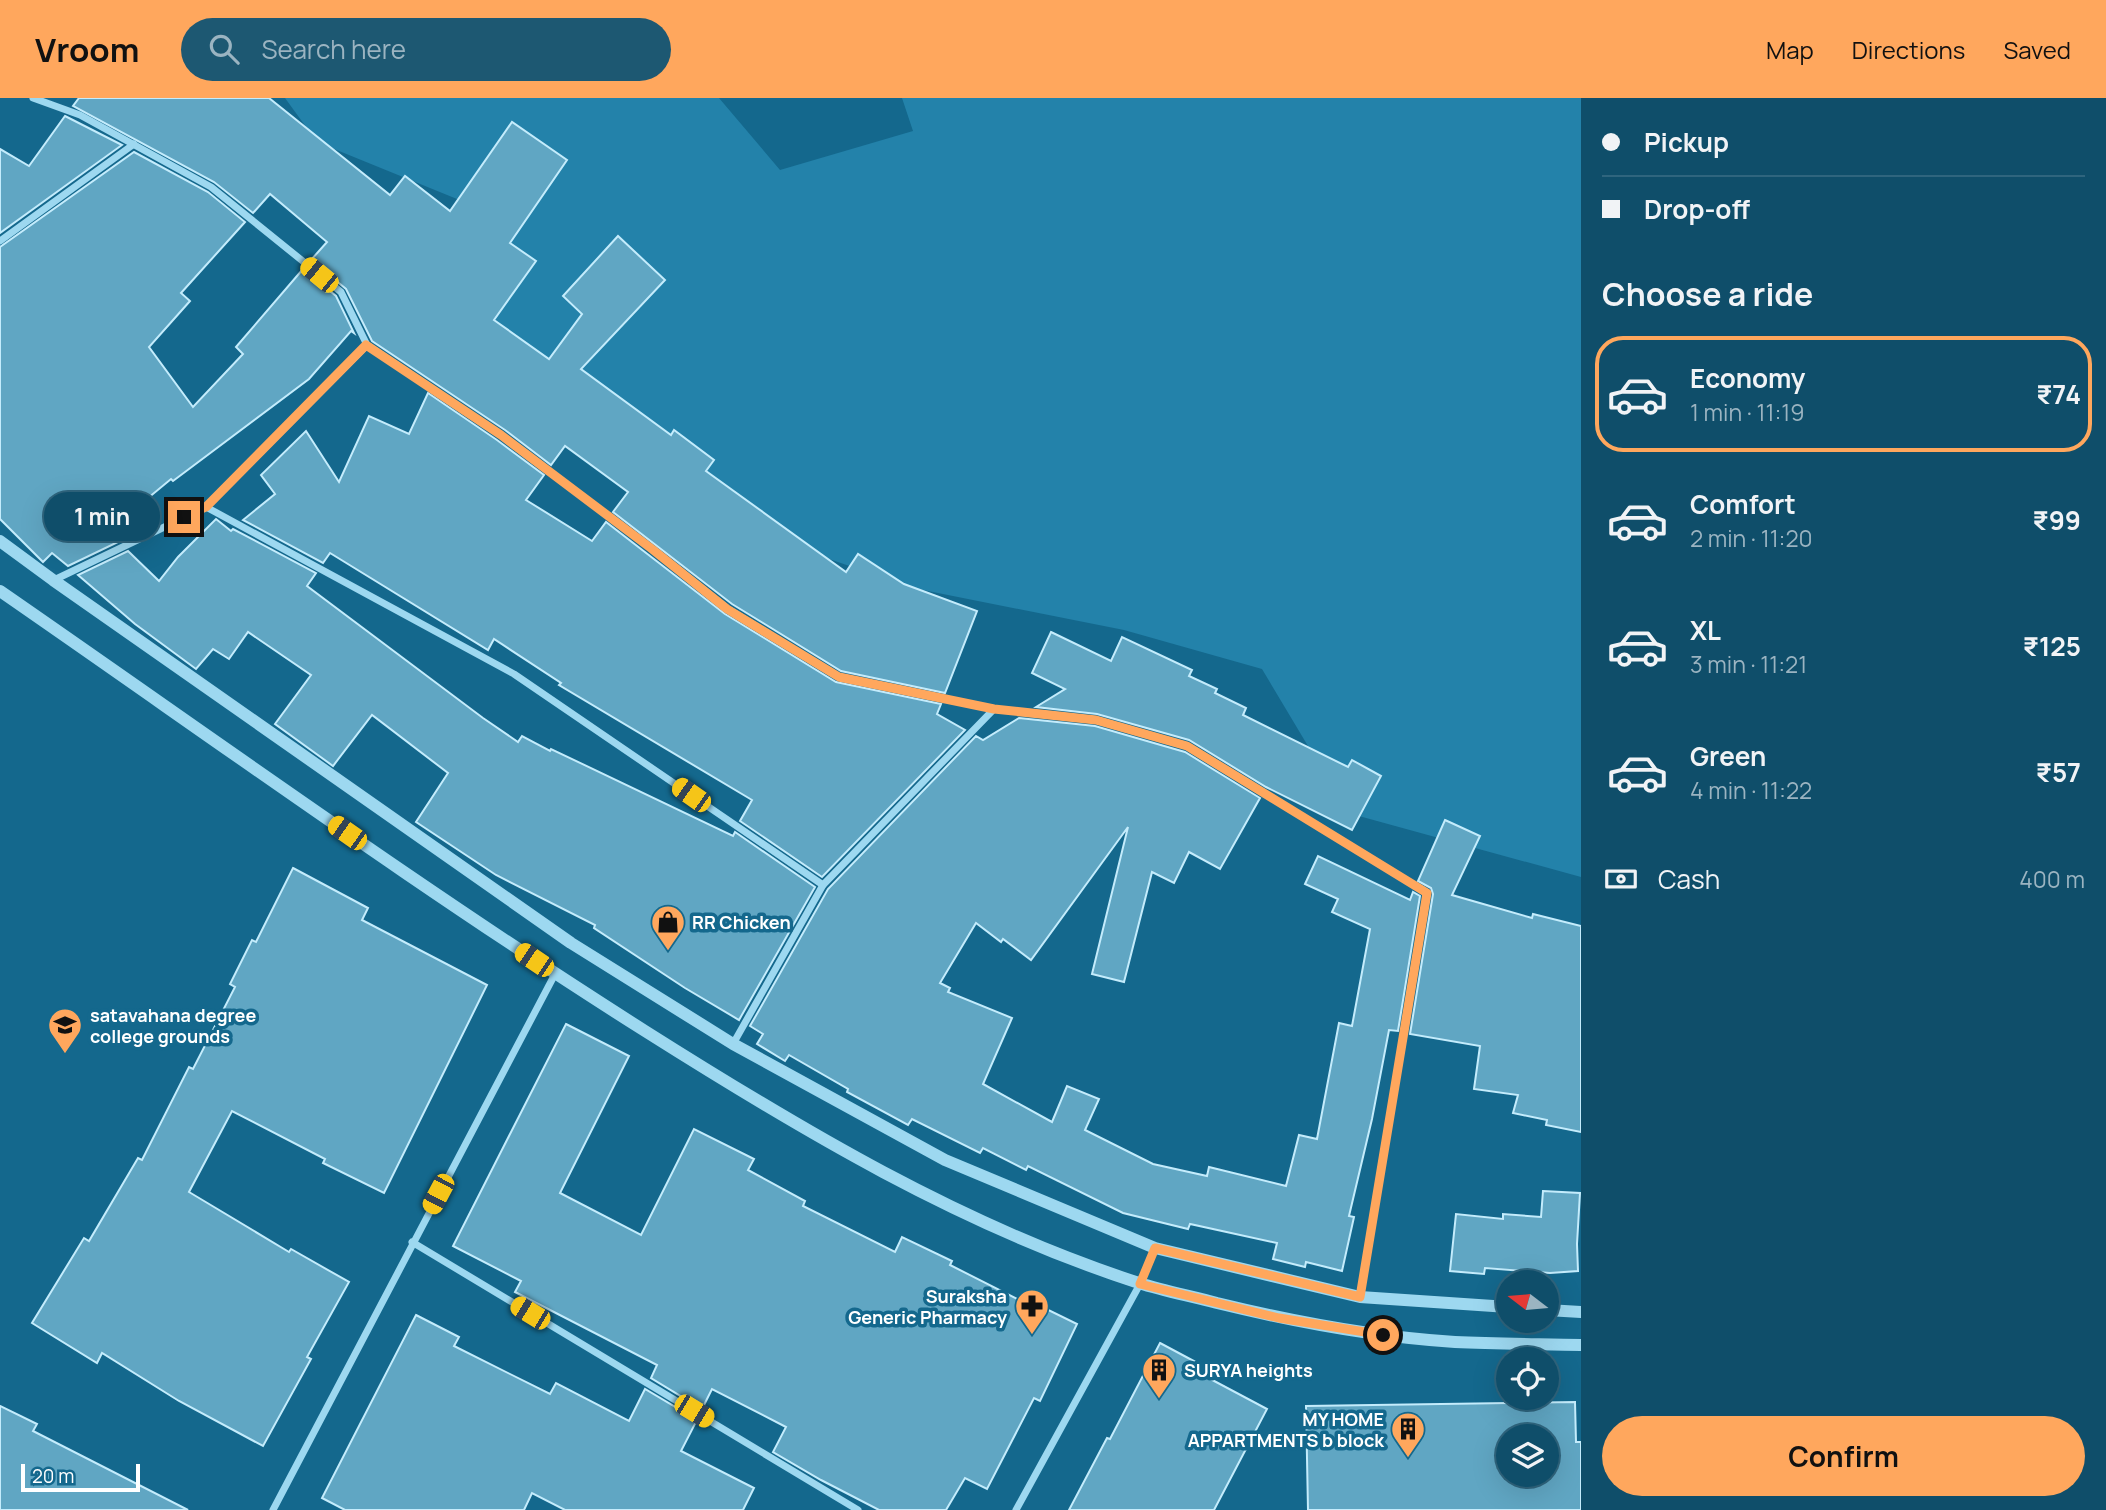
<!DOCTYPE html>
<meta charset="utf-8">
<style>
:root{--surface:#0f4e6a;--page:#1d5872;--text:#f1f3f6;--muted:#9bb4c1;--line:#2f657e;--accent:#ffa75d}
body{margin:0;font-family:Manrope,sans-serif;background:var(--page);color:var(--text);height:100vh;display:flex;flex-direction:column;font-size:26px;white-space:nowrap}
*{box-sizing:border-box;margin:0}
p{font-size:23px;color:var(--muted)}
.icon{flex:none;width:38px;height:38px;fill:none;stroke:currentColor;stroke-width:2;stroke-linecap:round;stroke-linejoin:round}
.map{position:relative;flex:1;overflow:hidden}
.details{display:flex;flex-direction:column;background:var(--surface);width:525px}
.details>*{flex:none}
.top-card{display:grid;align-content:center;height:154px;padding:0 21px;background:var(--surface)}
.needle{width:46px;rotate:286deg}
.tools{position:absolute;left:1496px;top:1172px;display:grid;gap:14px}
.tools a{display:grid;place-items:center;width:63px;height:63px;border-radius:50%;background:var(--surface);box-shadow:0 7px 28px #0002,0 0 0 2px var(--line);font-size:35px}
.scale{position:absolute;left:21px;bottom:18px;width:119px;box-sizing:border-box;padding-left:7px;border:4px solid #fff;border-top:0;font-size:19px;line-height:24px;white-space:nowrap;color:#fff;-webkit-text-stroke:5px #14688d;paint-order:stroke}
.end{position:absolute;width:32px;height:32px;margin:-16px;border:9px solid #ffa75d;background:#111;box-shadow:0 0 0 4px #111}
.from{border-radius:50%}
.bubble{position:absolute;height:49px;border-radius:24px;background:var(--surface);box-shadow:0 7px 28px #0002,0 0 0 2px var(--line);font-size:23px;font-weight:700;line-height:49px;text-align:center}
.car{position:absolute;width:21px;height:42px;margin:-21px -10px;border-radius:9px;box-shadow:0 0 5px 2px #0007;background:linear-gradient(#f5c518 24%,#345 0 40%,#f5c518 0 76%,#345 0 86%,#f5c518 0)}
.top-card b{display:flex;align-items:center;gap:24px;height:66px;font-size:26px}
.top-card b+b{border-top:2px solid var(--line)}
.top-card i{width:18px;height:18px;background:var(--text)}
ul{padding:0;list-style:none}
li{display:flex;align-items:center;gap:21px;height:116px;margin:0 14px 10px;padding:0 7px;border:4px solid transparent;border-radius:28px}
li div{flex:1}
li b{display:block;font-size:26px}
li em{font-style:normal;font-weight:700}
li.current{border-color:var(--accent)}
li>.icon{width:63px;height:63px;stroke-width:1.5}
h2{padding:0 21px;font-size:32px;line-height:84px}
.pay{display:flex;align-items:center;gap:18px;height:77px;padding:0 21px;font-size:26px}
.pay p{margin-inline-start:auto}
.button{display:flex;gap:14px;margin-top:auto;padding:14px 21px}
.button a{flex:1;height:80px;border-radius:42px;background:var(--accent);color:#111;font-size:28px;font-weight:700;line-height:80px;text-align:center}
header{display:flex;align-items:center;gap:42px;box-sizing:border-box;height:98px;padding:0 35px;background:var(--accent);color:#111}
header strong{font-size:33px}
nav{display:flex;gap:38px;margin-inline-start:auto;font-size:24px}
.search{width:490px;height:63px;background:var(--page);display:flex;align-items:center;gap:18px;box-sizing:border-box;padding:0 24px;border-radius:38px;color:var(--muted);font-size:26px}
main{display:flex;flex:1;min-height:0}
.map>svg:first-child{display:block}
</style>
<header>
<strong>Vroom</strong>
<div class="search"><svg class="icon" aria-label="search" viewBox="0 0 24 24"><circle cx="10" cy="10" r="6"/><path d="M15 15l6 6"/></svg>Search here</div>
<nav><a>Map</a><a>Directions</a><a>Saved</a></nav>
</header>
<main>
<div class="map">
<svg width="1581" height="1412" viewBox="0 0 1581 1412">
<rect width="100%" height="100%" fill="#14688d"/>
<polygon fill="#2382aa" points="285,0 719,0 780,72 913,33 902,0 1581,0 1581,779 1348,715 1262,571 1124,532 913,490 693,414 497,253 484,112 317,44"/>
<g fill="#60a6c3" stroke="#c4ecfc" stroke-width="2" fill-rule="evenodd">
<polygon points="79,0 269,0 390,97 405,78 450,113 512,24 567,62 510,145 536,163 494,222 549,261 582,216 563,198 618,138 665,182 581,271 671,337 674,332 714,362 706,373 846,474 858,456 904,486 977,513 945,595 841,573 732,506 613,414 628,394 565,348 551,367 505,332 372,243 346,191 311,162 327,144 270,96 253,115 214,84 73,8"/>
<polygon points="65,18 122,47 0,135 0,51 29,68"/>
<polygon points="134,54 208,94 245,124 181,195 190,203 149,249 193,309 243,256 236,249 303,171 336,198 354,235 351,233 309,281 173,383 171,381 107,434 118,444 68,468 52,455 43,464 0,421 0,149"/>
<polygon points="428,295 497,342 544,377 526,402 592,443 606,424 725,516 836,584 941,606 937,616 965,632 822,779 740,723 752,702 559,587 561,585 494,541 488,552 330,455 323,465 243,422 275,396 261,377 306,333 339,384 369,318 409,336"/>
<polygon points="216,421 231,433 233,431 316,475 307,488 483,620 518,644 522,638 550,653 551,651 733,738 735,734 815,789 739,922 685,890 594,830 595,827 496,777 416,724 448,675 372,617 333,668 275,626 311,577 248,534 229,561 213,551 196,571 135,526 78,477 128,453 159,483 178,459"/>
<polygon points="1051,534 1111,563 1122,539 1192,572 1189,578 1217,591 1215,595 1246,610 1243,617 1348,669 1352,662 1381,678 1352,732 1266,689 1189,642 1097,616 1036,609 1065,591 1032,575"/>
<polygon points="1019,620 1095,628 1185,654 1260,700 1220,771 1189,754 1174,785 1152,774 1124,884 1092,876 1128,729 1031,862 1003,841 1001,844 976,825 940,885 950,890 948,894 1012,920 983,986 1052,1024 1067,988 1099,1001 1085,1032 1153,1066 1207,1078 1209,1069 1286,1088 1299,1037 1317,1041 1339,925 1352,928 1370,831 1332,814 1338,801 1305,786 1318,758 1410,802 1413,794 1420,798 1398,933 1389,932 1372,1021 1349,1118 1354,1119 1342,1173 1306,1164 1305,1169 1273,1161 1277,1145 1190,1126 1188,1131 1123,1115 1028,1068 1026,1072 983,1050 980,1055 912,1021 908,1027 847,994 848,991 789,957 785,963 757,946 763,936 750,928 828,791 976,638 983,642"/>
<polygon points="1445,722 1480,738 1452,797 1532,820 1533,816 1581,828 1581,1034 1546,1027 1547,1022 1513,1015 1518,997 1474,991 1480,948 1410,936 1433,796 1431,790 1418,783"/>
<polygon points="293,770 368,810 362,822 487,887 384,1095 323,1065 325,1061 232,1013 189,1094 289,1154 291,1151 349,1184 307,1259 311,1261 263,1348 179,1303 102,1255 97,1265 32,1225 84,1140 89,1143 138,1060 142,1062 189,969 193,971 235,889 230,886 252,842 256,844"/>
<polygon points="566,926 629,958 560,1095 641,1137 694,1031 754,1061 748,1072 805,1103 803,1108 895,1154 902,1139 952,1163 950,1167 1027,1206 1028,1202 1077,1226 1040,1303 1034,1300 987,1391 965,1380 946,1412 879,1412 821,1382 773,1354 786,1329 712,1291 702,1311 651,1280 657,1267 515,1194 521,1183 453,1148"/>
<polygon points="1543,1093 1580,1095 1577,1146 1578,1173 1550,1175 1485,1170 1484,1176 1450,1173 1456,1116 1503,1121 1503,1116 1541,1119"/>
<polygon points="416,1217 459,1239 454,1248 550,1296 556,1285 629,1323 645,1291 697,1322 681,1353 754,1390 743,1412 565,1412 532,1395 524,1412 345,1412 322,1400"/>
<polygon points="1160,1245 1205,1269 1201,1276 1267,1311 1214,1412 1069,1412 1107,1340 1110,1341"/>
<path d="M1575,1304L1576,1344H1581V1412H1308L1306,1308ZM1508,1339H1547V1377H1508Z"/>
<polygon points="0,1308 37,1326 33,1333 188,1412 0,1412"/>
</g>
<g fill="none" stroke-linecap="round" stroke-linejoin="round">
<g stroke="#9dd8f0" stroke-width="7">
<polyline points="33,0 80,17 211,89 341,194 367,247 501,337 652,451 728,511 839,579 994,611 1096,622 1187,648 1427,795 1360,1199"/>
<polyline points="0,143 134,46"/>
<polyline points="206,409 367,247"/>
<polyline points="54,482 206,409 514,576 823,787"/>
<polyline points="733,946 823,787 994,611"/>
<polyline points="412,1144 858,1412"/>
<polyline points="273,1412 555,876"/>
<polyline points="1016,1412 1140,1186 1155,1150"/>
</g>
<g stroke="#9dd8f0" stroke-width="12">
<polyline points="0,443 53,482 571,845 733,946 945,1062 1155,1150 1360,1199 1508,1209"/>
<path d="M0,493C214,641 425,794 645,933C800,1031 962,1128 1139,1185C1164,1193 1191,1198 1217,1205C1295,1224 1375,1239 1455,1244C1497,1246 1539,1246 1581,1247"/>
<polyline points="1547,1212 1581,1214"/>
</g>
</g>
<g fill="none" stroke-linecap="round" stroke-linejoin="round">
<polyline stroke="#ffa75d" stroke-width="9" points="184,419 206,409 366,247 501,337 652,451 727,511 839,579 994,611 1096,622 1187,648 1427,795 1360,1199 1155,1150 1140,1186 1279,1220 1383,1237"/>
</g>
<defs>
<g id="shop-pin" transform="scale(1.75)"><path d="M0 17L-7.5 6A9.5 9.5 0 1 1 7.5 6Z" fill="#ffa75d" stroke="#14688d"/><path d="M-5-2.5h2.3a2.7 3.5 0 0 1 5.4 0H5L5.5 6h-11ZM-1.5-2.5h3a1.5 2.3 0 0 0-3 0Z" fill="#111"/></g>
<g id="university-pin" transform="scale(1.75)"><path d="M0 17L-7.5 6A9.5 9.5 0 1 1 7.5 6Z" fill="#ffa75d" stroke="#14688d"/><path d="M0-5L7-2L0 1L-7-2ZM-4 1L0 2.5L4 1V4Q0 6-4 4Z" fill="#111"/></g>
<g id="pharmacy-pin" transform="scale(1.75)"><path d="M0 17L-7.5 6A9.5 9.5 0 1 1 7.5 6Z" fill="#ffa75d" stroke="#14688d"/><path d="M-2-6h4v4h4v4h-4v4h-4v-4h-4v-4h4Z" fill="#111"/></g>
<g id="building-pin" transform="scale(1.75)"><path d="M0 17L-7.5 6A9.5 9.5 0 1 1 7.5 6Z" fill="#ffa75d" stroke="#14688d"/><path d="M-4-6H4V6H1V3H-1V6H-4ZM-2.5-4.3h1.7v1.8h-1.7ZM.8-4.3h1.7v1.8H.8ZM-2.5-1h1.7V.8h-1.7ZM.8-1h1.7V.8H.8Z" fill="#111"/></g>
</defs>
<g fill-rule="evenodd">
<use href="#shop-pin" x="668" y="824"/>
<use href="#university-pin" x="65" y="927"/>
<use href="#pharmacy-pin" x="1032" y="1208"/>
<use href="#building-pin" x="1159" y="1272"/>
<use href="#building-pin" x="1408" y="1331"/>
</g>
<g text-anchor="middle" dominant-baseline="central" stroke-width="7" stroke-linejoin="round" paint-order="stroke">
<g font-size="18" font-weight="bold" fill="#fff" stroke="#14688d" text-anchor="start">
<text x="692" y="824">RR Chicken</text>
<text x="90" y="917">satavahana degree<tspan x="90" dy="21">college grounds</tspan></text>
<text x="1007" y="1198" text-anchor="end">Suraksha<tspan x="1007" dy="21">Generic Pharmacy</tspan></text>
<text x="1184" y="1272">SURYA heights</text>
<text x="1384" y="1321" text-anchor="end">MY HOME<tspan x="1384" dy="21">APPARTMENTS b block</tspan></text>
</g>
</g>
</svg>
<div class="tools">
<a><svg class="needle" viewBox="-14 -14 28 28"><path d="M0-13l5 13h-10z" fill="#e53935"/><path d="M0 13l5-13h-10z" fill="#9bb4c1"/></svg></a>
<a><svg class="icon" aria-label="locate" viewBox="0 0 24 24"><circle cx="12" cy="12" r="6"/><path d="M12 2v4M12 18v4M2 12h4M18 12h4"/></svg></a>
<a><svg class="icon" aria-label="layers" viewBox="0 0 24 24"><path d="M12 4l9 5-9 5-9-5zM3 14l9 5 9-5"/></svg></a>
</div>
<div class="scale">20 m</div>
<i class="end from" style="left:1383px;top:1237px"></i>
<i class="end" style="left:184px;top:419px"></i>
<div class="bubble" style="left:44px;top:394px;width:116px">1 min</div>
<i class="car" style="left:319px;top:177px;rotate:309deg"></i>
<i class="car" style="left:691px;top:697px;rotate:305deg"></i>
<i class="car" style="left:347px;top:735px;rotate:305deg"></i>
<i class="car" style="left:534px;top:862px;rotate:304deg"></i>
<i class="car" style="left:438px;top:1096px;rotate:208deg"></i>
<i class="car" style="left:530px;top:1215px;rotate:301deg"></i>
<i class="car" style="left:694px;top:1313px;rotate:121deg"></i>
</div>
<section class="details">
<div class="top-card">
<b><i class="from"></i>Pickup</b>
<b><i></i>Drop-off</b>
</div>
<h2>Choose a ride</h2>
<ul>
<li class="current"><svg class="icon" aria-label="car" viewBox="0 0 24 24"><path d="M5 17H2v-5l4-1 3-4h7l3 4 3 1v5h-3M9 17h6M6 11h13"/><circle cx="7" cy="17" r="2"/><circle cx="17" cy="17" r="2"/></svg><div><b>Economy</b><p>1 min · 11:19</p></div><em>₹74</em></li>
<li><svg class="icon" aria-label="car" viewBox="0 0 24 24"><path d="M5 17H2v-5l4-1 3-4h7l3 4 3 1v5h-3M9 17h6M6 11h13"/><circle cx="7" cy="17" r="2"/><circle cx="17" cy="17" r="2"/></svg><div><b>Comfort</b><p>2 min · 11:20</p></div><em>₹99</em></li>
<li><svg class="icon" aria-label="car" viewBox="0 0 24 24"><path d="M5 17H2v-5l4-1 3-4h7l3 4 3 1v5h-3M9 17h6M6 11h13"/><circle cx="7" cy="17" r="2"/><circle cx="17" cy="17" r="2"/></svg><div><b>XL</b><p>3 min · 11:21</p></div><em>₹125</em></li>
<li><svg class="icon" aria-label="car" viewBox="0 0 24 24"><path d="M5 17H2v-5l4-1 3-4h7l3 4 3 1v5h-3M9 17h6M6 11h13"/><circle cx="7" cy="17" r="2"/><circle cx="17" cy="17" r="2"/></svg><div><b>Green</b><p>4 min · 11:22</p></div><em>₹57</em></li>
</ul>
<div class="pay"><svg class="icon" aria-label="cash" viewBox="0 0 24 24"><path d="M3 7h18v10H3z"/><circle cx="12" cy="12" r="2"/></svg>Cash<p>400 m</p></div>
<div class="button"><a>Confirm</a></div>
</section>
</main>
